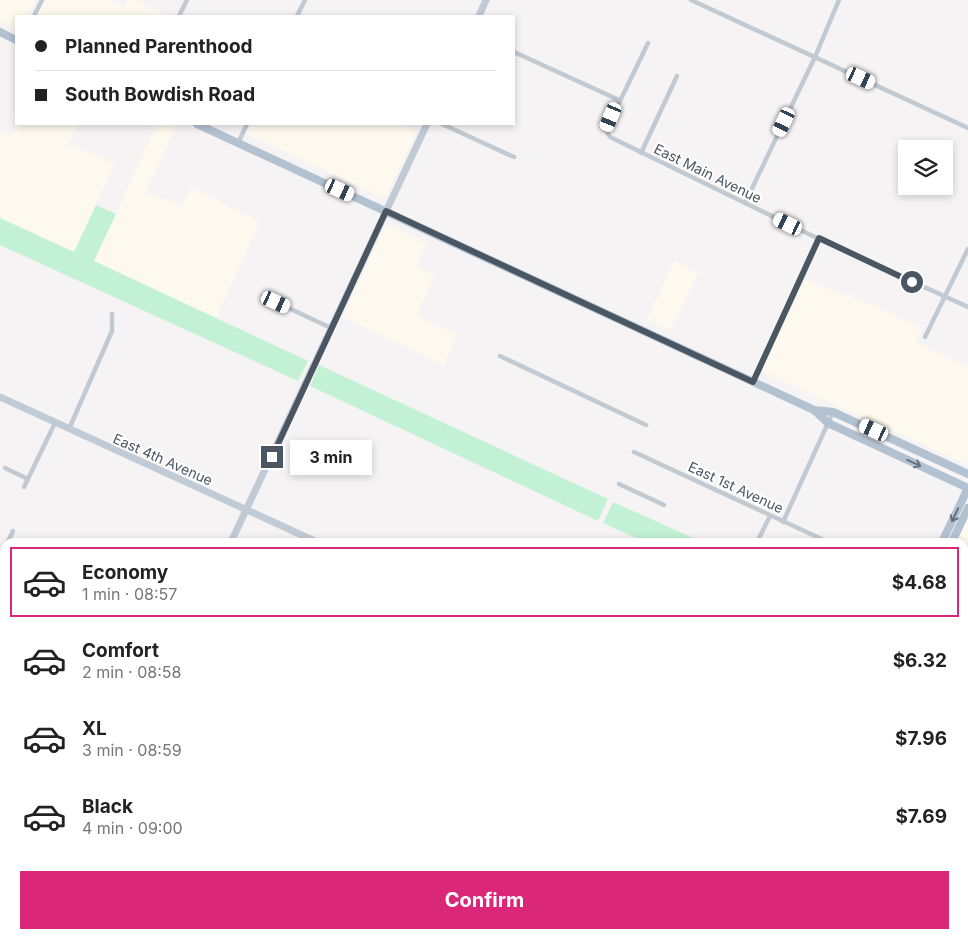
<!DOCTYPE html>
<meta charset="utf-8">
<style>
:root{--surface:#fff;--page:#f2f2f2;--text:#222;--muted:#767676;--line:#e0e0e0;--accent:#db2777}
body{margin:0;font-family:Inter,sans-serif;background:var(--page);color:var(--text);height:100vh;display:flex;flex-direction:column;font-size:19px;white-space:nowrap}
*{box-sizing:border-box;margin:0}
p{font-size:16px;color:var(--muted)}
.icon{flex:none;width:28px;height:28px;fill:none;stroke:currentColor;stroke-width:2;stroke-linecap:round;stroke-linejoin:round}
.map{position:relative;flex:1;overflow:hidden}
.sheet{position:absolute;left:0px;top:538px;width:969px;height:401px;display:flex;flex-direction:column;background:var(--surface);border-radius:15px 15px 0 0;box-shadow:0 2px 8px #0003}
.sheet>*{flex:none}
.guide{position:absolute;left:15px;top:15px;width:500px;height:110px;border-radius:0px;box-shadow:0 2px 8px #0003;display:grid;align-content:center;height:110px;padding:0 20px;background:var(--surface)}
.buttons{position:absolute;left:898px;top:140px;display:grid;gap:10px}
.buttons a{display:grid;place-items:center;width:55px;height:55px;border-radius:0px;background:var(--surface);box-shadow:0 2px 8px #0003;font-size:25px}
.end{position:absolute;width:22px;height:22px;margin:-11px;border:6px solid #4a5661;background:#fff;box-shadow:0 0 0 2px #fff}
.from{border-radius:50%}
.bubble{position:absolute;height:35px;border-radius:0px;background:var(--surface);box-shadow:0 2px 8px #0003;font-size:16px;font-weight:700;line-height:35px;text-align:center}
.car{position:absolute;width:15px;height:30px;margin:-15px -8px;border-radius:6px;box-shadow:0 0 4px 1px #0007;background:linear-gradient(#fff 24%,#345 0 40%,#fff 0 76%,#345 0 86%,#fff 0)}
.guide b{display:flex;align-items:center;gap:18px;height:48px;font-size:19px}
.guide b+b{border-top:1px solid var(--line)}
.guide i{width:12px;height:12px;background:var(--text)}
ul{padding:9px 0 0;list-style:none}
li{display:flex;align-items:center;gap:15px;height:70px;margin:0 10px 8px;padding:0 10px;border:2px solid transparent;border-radius:0px}
li div{flex:1}
li b{display:block;font-size:19px}
li em{font-style:normal;font-weight:700}
li.current{border-color:var(--accent)}
li>.icon{width:45px;height:45px;stroke-width:1.5}
.primary-button{display:flex;gap:10px;margin-top:auto;padding:10px 20px}
.primary-button a{flex:1;height:58px;border-radius:0px;background:var(--accent);color:#fff;font-size:20px;font-weight:700;line-height:58px;text-align:center}
.map>svg:first-child{display:block}
</style>
<div class="map">
<svg width="968" height="938" viewBox="0 0 968 938">
<rect width="100%" height="100%" fill="#f5f3f3"/>
<g fill="#fdf9ef">
<polygon points="0,0 36,0 28,16 16,16 16,27 0,20"/>
<polygon points="43,0 110,0 124,7 128,0 135,0 169,16 35,16"/>
<polygon points="17,124 78,124 68,144 115,163 74,252 0,218 0,132 11,137"/>
<polygon points="157,124 170,124 176,127 146,191 182,207 191,187 260,222 216,318 94,261"/>
<polygon points="249,124 402,124 417,131 387,194 382,197 249,135 246,132"/>
<polygon points="389,226 427,243 416,266 435,275 417,316 457,335 444,365 342,317 385,227"/>
<polygon points="674,261 698,273 671,330 647,319"/>
<polygon points="805,279 838,293 850,295 922,328 916,343 968,367 968,465 763,372 762,367"/>
<polygon points="968,516 968,599 966,603 964,602 964,542 956,542"/>
<polygon points="782,934 843,934 852,938 791,938"/>
</g>
<g fill="#c3f1d5">
<polygon points="96,205 116,214 94,261 308,361 298,381 0,245 0,218 74,252"/>
<polygon points="319,365 608,499 598,521 310,386"/>
<polygon points="613,502 702,542 645,542 603,523"/>
<polygon points="104,934 202,934 212,938 102,938"/>
</g>
<g fill="none" stroke-linecap="round" stroke-linejoin="round">
<g stroke="#c1cad2" stroke-width="4.5">
<polyline points="691,0 968,128"/>
<polyline points="34,16 42,0"/>
<polyline points="179,16 187,0"/>
<polyline points="297,16 305,0"/>
<polyline points="648,43 606,130 610,137 819,239 968,307"/>
<polyline points="514,52 619,100"/>
<polyline points="442,124 514,157"/>
<polyline points="238,143 247,124"/>
<polyline points="641,153 677,76"/>
<polyline points="745,203 815,57 839,0"/>
<polyline points="263,296 331,328"/>
<polyline points="925,337 968,249"/>
<polyline points="500,356 646,425"/>
<polyline points="753,381 819,239"/>
<polyline points="69,429 112,331 112,314"/>
<polyline points="634,452 828,542"/>
<polyline points="5,468 28,479"/>
<polyline points="619,484 664,505"/>
<polyline points="24,487 55,423"/>
<polyline points="783,522 833,412"/>
<polyline points="8,542 13,531"/>
<polyline points="757,542 770,516"/>
<polyline points="0,560 5,549"/>
<polyline points="0,577 5,580"/>
<polyline points="964,605 968,607"/>
<polyline points="0,663 5,666"/>
<polyline points="964,766 968,768"/>
<polyline points="0,844 5,846"/>
<polyline points="0,933 11,938"/>
<polyline points="316,938 318,934"/>
<polyline points="910,938 912,934"/>
</g>
<g stroke="#c1cbd6" stroke-width="7">
<polyline points="479,16 486,0"/>
<polyline points="0,397 317,542"/>
<polyline points="231,542 427,124"/>
<polyline points="0,751 5,754"/>
<polyline points="964,842 968,844"/>
<polyline points="400,934 409,938"/>
<polyline points="45,938 47,934"/>
</g>
<g stroke="#b3c2d1" stroke-width="8">
<polyline points="0,32 16,40"/>
<polyline points="197,124 814,410 828,423 968,488"/>
<polyline points="814,410 833,412 968,474"/>
<polyline points="942,542 968,488"/>
<polyline points="952,542 968,508"/>
<polyline points="759,938 761,934"/>
</g>
</g>
<defs><path id="oneway-shaft" d="M-6 0H5M1.5-3L5.5 0L1.5 3" fill="none" stroke-width="1.6" stroke-linecap="round" stroke-linejoin="round" transform="scale(1.25)"/></defs>
<g stroke="#64717d">
<use href="#oneway-shaft" transform="translate(914 463) rotate(25)"/>
<use href="#oneway-shaft" transform="translate(955 515) rotate(115)"/>
</g>
<g fill="none" stroke-linecap="round" stroke-linejoin="round">
<polyline stroke="#4a5661" stroke-width="6" points="272,457 386,211 753,382 819,238 912,282"/>
</g>
<g text-anchor="middle" dominant-baseline="central" stroke-width="4" stroke-linejoin="round" paint-order="stroke">
<g font-size="14" fill="#4a5661" stroke="#fff">
<text transform="translate(708 173) rotate(26)">East Main Avenue</text>
<text transform="translate(163 459) rotate(24)">East 4th Avenue</text>
<text transform="translate(736 487) rotate(25)">East 1st Avenue</text>
</g>
</g>
</svg>
<div class="buttons">
<a><svg class="icon" aria-label="layers" viewBox="0 0 24 24"><path d="M12 4l9 5-9 5-9-5zM3 14l9 5 9-5"/></svg></a>
</div>
<i class="end from" style="left:912px;top:282px"></i>
<i class="end" style="left:272px;top:457px"></i>
<div class="bubble" style="left:290px;top:440px;width:82px">3 min</div>
<i class="car" style="left:861px;top:78px;rotate:115deg"></i>
<i class="car" style="left:611px;top:117px;rotate:203deg"></i>
<i class="car" style="left:784px;top:122px;rotate:205deg"></i>
<i class="car" style="left:340px;top:190px;rotate:115deg"></i>
<i class="car" style="left:788px;top:224px;rotate:296deg"></i>
<i class="car" style="left:276px;top:302px;rotate:115deg"></i>
<i class="car" style="left:874px;top:430px;rotate:295deg"></i>
<div class="guide">
<b><i class="from"></i>Planned Parenthood</b>
<b><i></i>South Bowdish Road</b>
</div>
<section class="sheet">
<ul>
<li class="current"><svg class="icon" aria-label="car" viewBox="0 0 24 24"><path d="M5 17H2v-5l4-1 3-4h7l3 4 3 1v5h-3M9 17h6M6 11h13"/><circle cx="7" cy="17" r="2"/><circle cx="17" cy="17" r="2"/></svg><div><b>Economy</b><p>1 min · 08:57</p></div><em>$4.68</em></li>
<li><svg class="icon" aria-label="car" viewBox="0 0 24 24"><path d="M5 17H2v-5l4-1 3-4h7l3 4 3 1v5h-3M9 17h6M6 11h13"/><circle cx="7" cy="17" r="2"/><circle cx="17" cy="17" r="2"/></svg><div><b>Comfort</b><p>2 min · 08:58</p></div><em>$6.32</em></li>
<li><svg class="icon" aria-label="car" viewBox="0 0 24 24"><path d="M5 17H2v-5l4-1 3-4h7l3 4 3 1v5h-3M9 17h6M6 11h13"/><circle cx="7" cy="17" r="2"/><circle cx="17" cy="17" r="2"/></svg><div><b>XL</b><p>3 min · 08:59</p></div><em>$7.96</em></li>
<li><svg class="icon" aria-label="car" viewBox="0 0 24 24"><path d="M5 17H2v-5l4-1 3-4h7l3 4 3 1v5h-3M9 17h6M6 11h13"/><circle cx="7" cy="17" r="2"/><circle cx="17" cy="17" r="2"/></svg><div><b>Black</b><p>4 min · 09:00</p></div><em>$7.69</em></li>
</ul>
<div class="primary-button"><a>Confirm</a></div>
</section>
</div>
